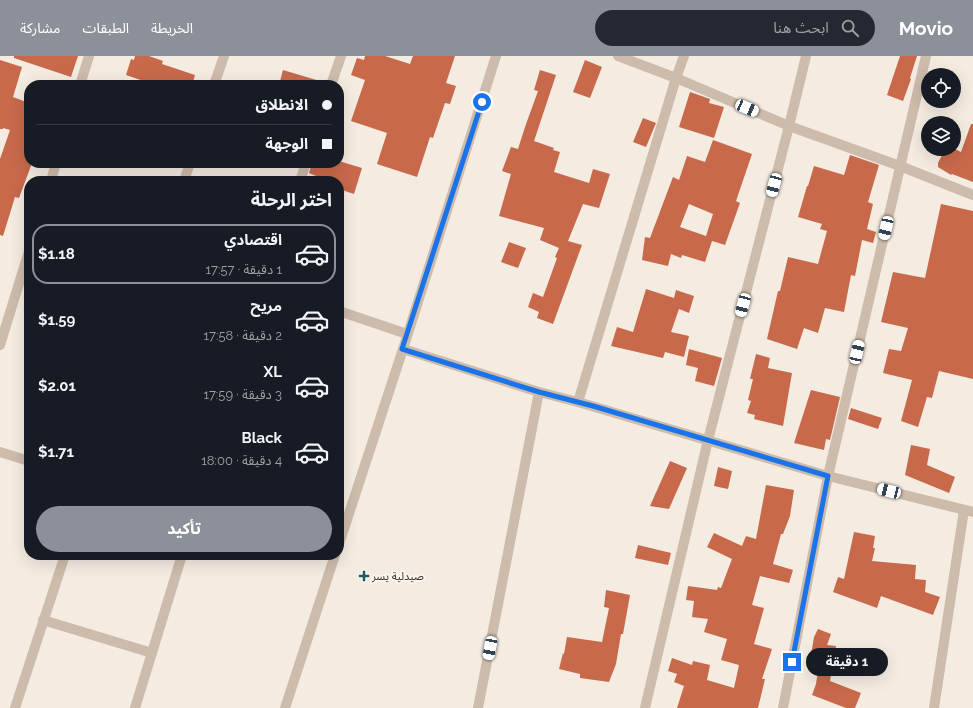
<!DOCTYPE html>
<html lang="ar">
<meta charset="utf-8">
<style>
:root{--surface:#171b24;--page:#242831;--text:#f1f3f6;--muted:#9ea1a6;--line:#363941;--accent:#8c9099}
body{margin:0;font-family:Raleway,"Noto Sans Arabic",sans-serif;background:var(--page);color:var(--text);direction:rtl;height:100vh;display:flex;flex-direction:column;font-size:15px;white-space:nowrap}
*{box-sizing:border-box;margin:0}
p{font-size:13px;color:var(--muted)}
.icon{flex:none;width:22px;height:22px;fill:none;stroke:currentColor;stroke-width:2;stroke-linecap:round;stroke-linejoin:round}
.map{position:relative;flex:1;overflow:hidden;direction:ltr}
.details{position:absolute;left:24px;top:120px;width:320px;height:384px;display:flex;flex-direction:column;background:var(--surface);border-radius:16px;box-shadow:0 4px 16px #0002;direction:rtl}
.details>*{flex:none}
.guide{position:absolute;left:24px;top:24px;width:320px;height:88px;border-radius:16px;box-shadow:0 4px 16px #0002;direction:rtl;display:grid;align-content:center;height:88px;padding:0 12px;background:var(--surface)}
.controls{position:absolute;left:921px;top:12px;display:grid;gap:8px}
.controls a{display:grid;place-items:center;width:40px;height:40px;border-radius:50%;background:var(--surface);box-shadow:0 4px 16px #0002;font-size:20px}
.end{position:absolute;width:18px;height:18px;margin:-9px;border:5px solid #1a73e8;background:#fff;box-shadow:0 0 0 2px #fff}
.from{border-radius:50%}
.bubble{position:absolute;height:28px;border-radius:14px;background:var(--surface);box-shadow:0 4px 16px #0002;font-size:13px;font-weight:700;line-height:28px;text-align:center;direction:rtl}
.car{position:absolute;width:12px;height:24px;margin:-12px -6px;border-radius:5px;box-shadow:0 0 3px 1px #0007;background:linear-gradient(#fff 24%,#345 0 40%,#fff 0 76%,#345 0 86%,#fff 0)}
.guide b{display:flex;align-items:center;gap:14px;height:38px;font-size:15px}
.guide b+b{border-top:1px solid var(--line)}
.guide i{width:10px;height:10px;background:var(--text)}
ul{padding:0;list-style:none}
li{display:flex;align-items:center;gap:12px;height:60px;margin:0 8px 6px;padding:0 4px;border:2px solid transparent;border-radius:16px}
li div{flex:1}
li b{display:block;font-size:15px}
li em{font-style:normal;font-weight:700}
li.active{border-color:var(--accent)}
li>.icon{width:36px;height:36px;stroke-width:1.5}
h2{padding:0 12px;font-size:18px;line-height:48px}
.cta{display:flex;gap:8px;margin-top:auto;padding:8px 12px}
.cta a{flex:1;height:46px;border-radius:24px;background:var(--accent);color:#fff;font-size:16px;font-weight:700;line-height:46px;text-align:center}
header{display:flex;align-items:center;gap:24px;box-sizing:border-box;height:56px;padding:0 20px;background:var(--accent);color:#fff}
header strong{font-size:19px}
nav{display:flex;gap:22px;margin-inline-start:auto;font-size:14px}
.search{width:280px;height:36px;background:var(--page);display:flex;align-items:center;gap:10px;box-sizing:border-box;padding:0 14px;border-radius:22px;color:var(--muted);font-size:15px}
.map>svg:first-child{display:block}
</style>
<header>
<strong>Movio</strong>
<div class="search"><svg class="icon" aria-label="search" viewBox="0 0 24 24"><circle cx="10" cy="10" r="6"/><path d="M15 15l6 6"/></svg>ابحث هنا</div>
<nav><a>الخريطة</a><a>الطبقات</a><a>مشاركة</a></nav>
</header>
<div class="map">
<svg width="973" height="652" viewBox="0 0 973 652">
<rect width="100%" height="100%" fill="#f4ebe1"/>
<g fill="#c8694b" fill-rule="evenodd">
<polygon points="14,0 78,0 71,21 14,2"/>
<polygon points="135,0 149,0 163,5 162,8 195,19 192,29 155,29 126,19 131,3 134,4"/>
<polygon points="365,0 385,0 410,8 413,0 455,0 446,27 456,30 450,48 445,47 433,82 430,81 417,121 377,108 387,77 351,65 365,24 351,19 357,2 364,4"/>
<polygon points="900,0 917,0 910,22 911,23 903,45 887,39"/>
<polygon points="0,4 22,11 13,41 29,47 29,107 32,107 19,142 15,141 3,180 0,179 0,103 10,74 3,72 3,73 0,73"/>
<polygon points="585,4 602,11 590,42 573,36"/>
<polygon points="283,14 323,26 323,29 279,29"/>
<polygon points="540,14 556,19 534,85 554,92 553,94 560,96 554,116 589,127 593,113 610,118 599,152 583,148 568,185 582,189 553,268 537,262 539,256 528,251 533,237 543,241 557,202 555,201 559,192 540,184 544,172 499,160 511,118 502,115 511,91 518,93 525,71 538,35 534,34"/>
<polygon points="690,36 710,43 709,47 724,51 714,82 679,71"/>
<polygon points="643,62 656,67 646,91 633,86"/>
<polygon points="971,68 973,68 973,126 952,118 951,119 938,111 938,107 945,93 955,93 961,96"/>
<path d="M713,84L752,98L736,145L740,147L725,189L712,185L705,206L682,199L681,202L671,198L668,210L642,204L645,181L650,182L673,121L679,124L687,100L705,106ZM689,148L713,158L706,180L680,171Z"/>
<polygon points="850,99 879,109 868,146 873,148 867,173 876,176 873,187 862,184 855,220 851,219 844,256 825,252 818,277 804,272 797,293 767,283 778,235 780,235 788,201 818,208 827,175 820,173 822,168 798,161 807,130 808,130 814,110 844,119"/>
<polygon points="339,105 362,112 354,138 339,133 339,125 315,125 316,120 309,117 312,107 339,107"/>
<polygon points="941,148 973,155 973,323 939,315 932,342 927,341 918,371 901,365 912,324 883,317 889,293 901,295 908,272 881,266 893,216 925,222"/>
<polygon points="509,186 526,192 518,212 501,206"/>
<polygon points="646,233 674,242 676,234 694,240 689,257 679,253 671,276 689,280 684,301 665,296 663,302 611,290 617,271 633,276"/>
<polygon points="689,293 722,302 714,330 695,325 698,312 686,309"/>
<polygon points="756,298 770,302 768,312 792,317 783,370 754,363 755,359 747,357 751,345 748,344 753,323 750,323"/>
<polygon points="811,334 840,341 830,384 826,383 824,394 794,387"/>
<polygon points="851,352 882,362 878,373 848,363"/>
<polygon points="911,389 930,393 927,409 955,421 949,437 905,419"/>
<polygon points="670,405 687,412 669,453 650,450"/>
<polygon points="718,411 732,415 728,433 714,430"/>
<polygon points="766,429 794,434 790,460 783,478 781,478 773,508 793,514 789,527 760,520 752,549 764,552 754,588 772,593 762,623 765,623 758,652 677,652 684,630 674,626 677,618 668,615 672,602 692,609 693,605 710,609 707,624 734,632 739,609 721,604 727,583 704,576 708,563 692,561 694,545 686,544 688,530 717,534 718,531 721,532 732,503 707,491 714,477 742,490 746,480 756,483"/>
<polygon points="854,476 875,480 873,492 875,492 872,505 916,509 915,523 926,524 925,536 940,541 933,559 881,540 877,552 833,536 838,521 844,523"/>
<polygon points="638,489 671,497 668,509 635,502"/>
<polygon points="606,534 630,539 623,578 621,578 616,608 609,626 580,622 580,618 559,613 563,597 564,598 567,581 602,586 609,552 604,551"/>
<polygon points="818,573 831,578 827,589 836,590 830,625 861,637 855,652 846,652 812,639 816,628 820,601 811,599 814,581"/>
</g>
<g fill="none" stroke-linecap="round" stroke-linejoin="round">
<g stroke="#cdbbac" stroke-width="10">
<polyline points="618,0 676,22 789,70 900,110 973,139"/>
<polyline points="80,29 89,0"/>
<polyline points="214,29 224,0"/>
<polyline points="331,29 341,0"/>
<polyline points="51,125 56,107"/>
<polyline points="184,125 190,107"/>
<polyline points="300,125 306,107"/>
<polyline points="339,255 407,278"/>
<polyline points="0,289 29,195"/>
<polyline points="403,293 539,336 578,346 828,420 973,456"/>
<polyline points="578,346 676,22 684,0"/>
<polyline points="0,396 29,405"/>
<polyline points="43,564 152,597"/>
<polyline points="15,652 65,499"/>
<polyline points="135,652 182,499"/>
<polyline points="478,652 539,336"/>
<polyline points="645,652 708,384 789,70 806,0"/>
<polyline points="783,652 828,420 926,0"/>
<polyline points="934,652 964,454"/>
</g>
<g stroke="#cdbbac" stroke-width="10">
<polyline points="339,488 403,293 496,0"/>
<polyline points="285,652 335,499"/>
</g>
</g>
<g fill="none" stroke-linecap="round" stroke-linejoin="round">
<polyline stroke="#1a73e8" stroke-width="5" points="482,46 402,293 539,336 593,350 828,420 792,606"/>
</g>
<path fill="#1f5a5e" stroke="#fbf5ee" stroke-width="1.5" d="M362 514h4v4h4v4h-4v4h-4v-4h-4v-4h4z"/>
<g text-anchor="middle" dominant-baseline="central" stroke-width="4" stroke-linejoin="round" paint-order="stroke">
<g font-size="11" fill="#3b302b" stroke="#fbf5ee" text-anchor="start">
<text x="372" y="520">صيدلية يسر</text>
</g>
</g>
</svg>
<div class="controls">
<a><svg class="icon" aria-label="locate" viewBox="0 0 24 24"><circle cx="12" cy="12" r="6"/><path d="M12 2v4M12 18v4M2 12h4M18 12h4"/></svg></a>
<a><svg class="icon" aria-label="layers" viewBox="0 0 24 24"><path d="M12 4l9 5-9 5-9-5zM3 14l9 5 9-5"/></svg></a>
</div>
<i class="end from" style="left:482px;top:46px"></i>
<i class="end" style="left:792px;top:606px"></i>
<div class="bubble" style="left:806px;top:592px;width:82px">1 دقيقة</div>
<i class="car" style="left:747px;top:52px;rotate:113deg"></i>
<i class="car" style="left:774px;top:129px;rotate:195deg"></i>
<i class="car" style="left:886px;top:172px;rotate:193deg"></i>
<i class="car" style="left:743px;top:249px;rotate:195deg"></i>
<i class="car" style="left:857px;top:296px;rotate:13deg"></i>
<i class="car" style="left:889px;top:435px;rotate:284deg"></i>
<i class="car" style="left:490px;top:592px;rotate:191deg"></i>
<div class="guide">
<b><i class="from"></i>الانطلاق</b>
<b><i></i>الوجهة</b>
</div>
<section class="details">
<h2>اختر الرحلة</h2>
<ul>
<li class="active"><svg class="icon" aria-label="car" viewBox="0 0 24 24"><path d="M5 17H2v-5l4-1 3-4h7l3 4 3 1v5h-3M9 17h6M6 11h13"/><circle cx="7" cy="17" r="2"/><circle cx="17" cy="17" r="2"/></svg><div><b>اقتصادي</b><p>1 دقيقة · 17:57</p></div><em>$1.18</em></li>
<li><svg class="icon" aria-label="car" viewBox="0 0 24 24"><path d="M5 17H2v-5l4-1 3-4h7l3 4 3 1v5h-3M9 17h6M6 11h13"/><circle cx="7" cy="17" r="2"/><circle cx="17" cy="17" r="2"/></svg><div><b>مريح</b><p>2 دقيقة · 17:58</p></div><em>$1.59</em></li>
<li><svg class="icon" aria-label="car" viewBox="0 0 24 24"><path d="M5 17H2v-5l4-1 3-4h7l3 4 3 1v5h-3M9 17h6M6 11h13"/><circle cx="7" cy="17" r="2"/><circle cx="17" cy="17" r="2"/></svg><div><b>XL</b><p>3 دقيقة · 17:59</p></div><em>$2.01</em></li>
<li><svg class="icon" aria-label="car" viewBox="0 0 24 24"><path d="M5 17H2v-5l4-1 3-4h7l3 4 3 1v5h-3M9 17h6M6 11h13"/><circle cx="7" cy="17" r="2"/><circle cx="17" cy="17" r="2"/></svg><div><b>Black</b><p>4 دقيقة · 18:00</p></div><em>$1.71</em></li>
</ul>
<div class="cta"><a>تأكيد</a></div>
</section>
</div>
